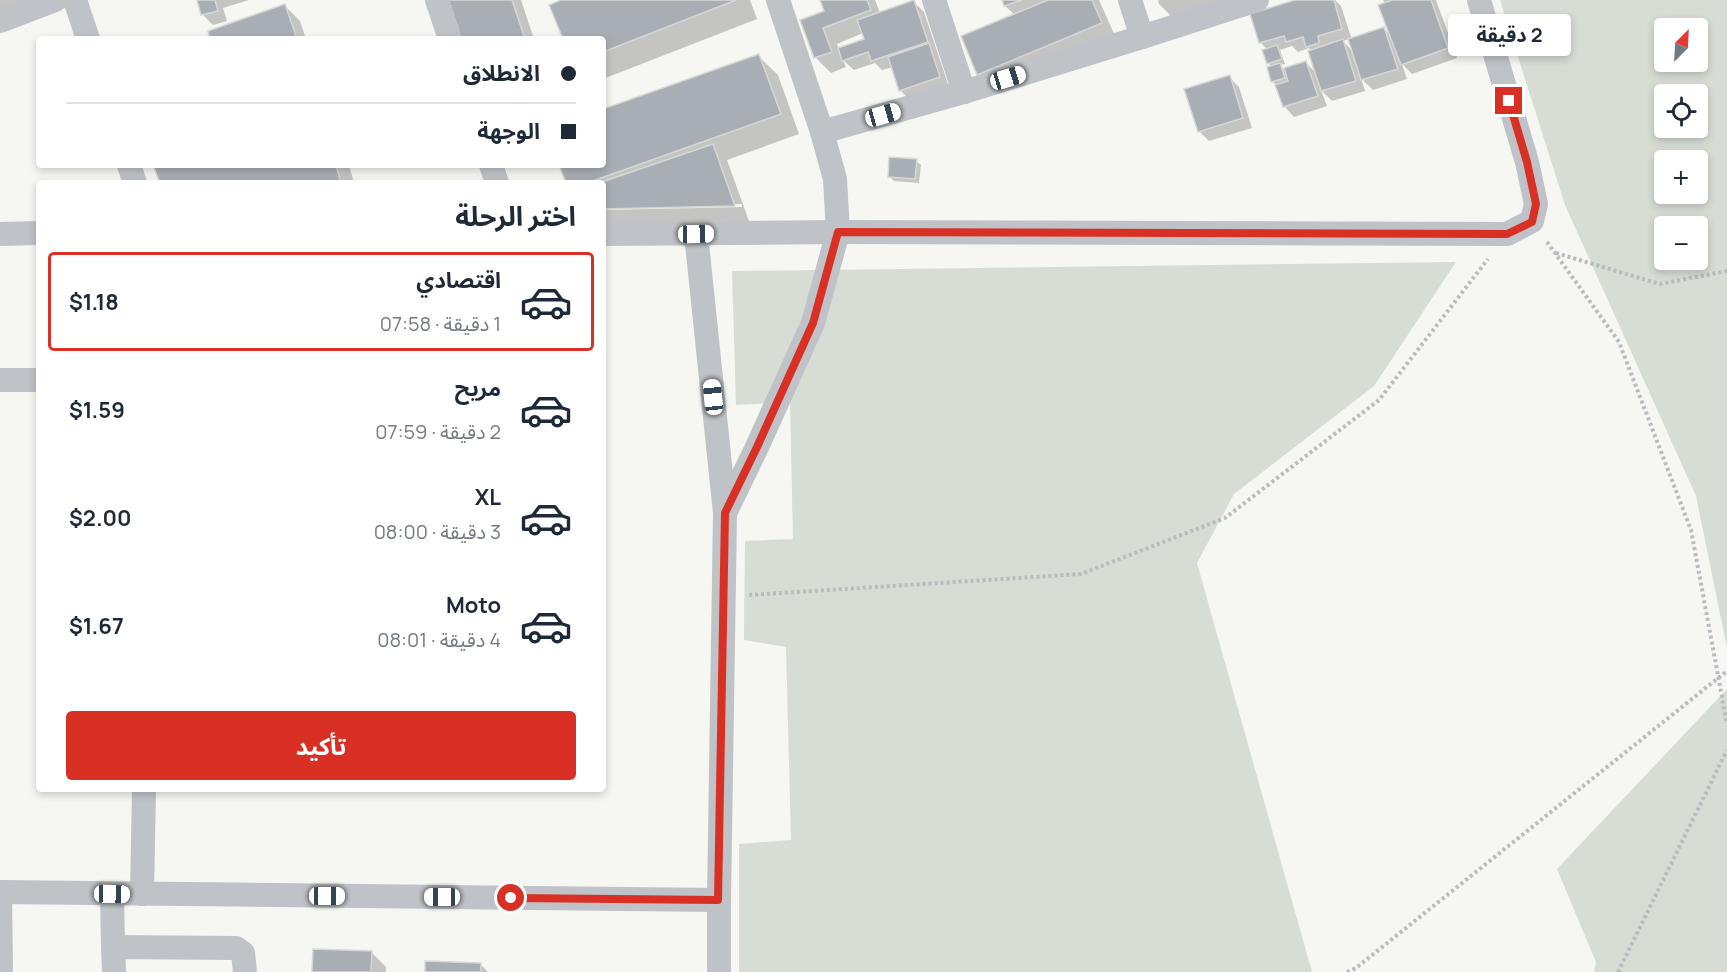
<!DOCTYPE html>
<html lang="ar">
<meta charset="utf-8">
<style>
:root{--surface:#fff;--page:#f2f2f3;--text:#1f2937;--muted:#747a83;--line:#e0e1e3;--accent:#d93025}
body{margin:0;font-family:Manrope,"Noto Sans Arabic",sans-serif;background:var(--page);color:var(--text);direction:rtl;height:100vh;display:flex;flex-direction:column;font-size:22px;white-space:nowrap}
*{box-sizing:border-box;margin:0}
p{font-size:20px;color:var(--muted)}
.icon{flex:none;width:33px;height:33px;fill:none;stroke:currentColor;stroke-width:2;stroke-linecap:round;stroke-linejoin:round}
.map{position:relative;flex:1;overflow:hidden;direction:ltr}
.side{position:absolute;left:36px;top:180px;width:570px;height:612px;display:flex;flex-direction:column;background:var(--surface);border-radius:6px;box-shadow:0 3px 9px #0003;direction:rtl}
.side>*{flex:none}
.hud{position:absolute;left:36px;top:36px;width:570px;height:132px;border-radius:6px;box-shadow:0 3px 9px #0003;direction:rtl;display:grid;align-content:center;height:132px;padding:0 30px;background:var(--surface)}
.needle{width:39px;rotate:24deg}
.fabs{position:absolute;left:1654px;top:18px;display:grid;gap:12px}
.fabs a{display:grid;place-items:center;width:54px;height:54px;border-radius:6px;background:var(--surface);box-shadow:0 3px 9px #0003;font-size:30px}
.end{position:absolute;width:27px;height:27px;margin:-14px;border:8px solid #d93025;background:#fff;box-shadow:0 0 0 3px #fff}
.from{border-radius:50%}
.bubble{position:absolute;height:42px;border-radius:6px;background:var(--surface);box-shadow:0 3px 9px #0003;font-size:20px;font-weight:700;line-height:42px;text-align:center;direction:rtl}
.car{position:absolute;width:18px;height:36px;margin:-18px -9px;border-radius:8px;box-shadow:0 0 4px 2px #0007;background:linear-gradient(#fff 24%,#345 0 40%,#fff 0 76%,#345 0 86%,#fff 0)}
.hud b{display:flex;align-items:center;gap:21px;height:57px;font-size:22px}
.hud b+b{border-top:2px solid var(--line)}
.hud i{width:15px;height:15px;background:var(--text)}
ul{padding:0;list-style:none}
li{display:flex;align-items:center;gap:18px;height:99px;margin:0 12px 9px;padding:0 18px;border:3px solid transparent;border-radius:6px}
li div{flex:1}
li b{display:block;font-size:22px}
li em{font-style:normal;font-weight:700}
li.on{border-color:var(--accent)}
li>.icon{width:54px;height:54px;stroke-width:1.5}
h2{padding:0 30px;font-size:27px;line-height:72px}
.primary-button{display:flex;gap:12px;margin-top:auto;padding:12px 30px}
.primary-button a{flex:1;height:69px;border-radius:6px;background:var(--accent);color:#fff;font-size:24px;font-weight:700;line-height:69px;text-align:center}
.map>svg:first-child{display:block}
</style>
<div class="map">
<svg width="1727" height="972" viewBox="0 0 1727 972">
<rect width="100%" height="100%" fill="#f6f6f3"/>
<g fill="#d7dcd4" fill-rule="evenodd">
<path d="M1500,0H1727V648L1696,496L1565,205ZM1665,28H1698V62H1665ZM1665,94H1698V128H1665ZM1665,160H1698V194H1665ZM1665,226H1698V260H1665Z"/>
<polygon points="1456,262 1374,386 1234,494 1197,563 1312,972 739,972 739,844 791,840 786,647 744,640 745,541 793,539 790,402 736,405 732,271"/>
<polygon points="1727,689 1727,972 1594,972 1596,962 1557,869"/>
</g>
<g fill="#0003" fill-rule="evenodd">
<polygon points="0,0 68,0 70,6 0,31"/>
<polygon points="198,0 249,0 223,8 227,21 213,25 203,15"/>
<polygon points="449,0 521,0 534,39 461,39"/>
<polygon points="565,0 750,0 757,19 603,79 603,39 564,39"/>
<path d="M821,0H875L880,13L914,2L924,12L949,87L910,100L900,90L893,67L882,70L875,63L854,70L843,60L846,67L831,73L815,57L826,12ZM863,33L866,40L839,49L837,44Z"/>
<polygon points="1003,0 1099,0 1116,38 994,90 979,74 963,37 1015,15 1005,6"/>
<polygon points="1158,0 1250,0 1174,19 1159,4"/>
<path d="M1300,0H1335L1341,6L1352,40L1384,29L1392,37L1386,4L1383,0H1436L1457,58L1412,74L1402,64L1407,79L1373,90L1361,78L1365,91L1332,101L1321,90L1327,106L1294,117L1284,106L1277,86L1272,81V67L1268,63V50L1260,42ZM1349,39L1353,52L1343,41ZM1292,46L1298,52L1309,48L1312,51L1317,74L1306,63L1284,70L1280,65L1285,64L1280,50Z"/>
<polygon points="285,6 300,21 306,39 212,39"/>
<polygon points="758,56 778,75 799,134 727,160 749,221 603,223 603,210 742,207 742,204 603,207 603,183 567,183 561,165 603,165 603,111"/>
<polygon points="1229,77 1239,87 1252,128 1209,141 1199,131"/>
<polygon points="916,161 921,165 919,183 894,181 889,176"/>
<polygon points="155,165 349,165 354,183 161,183"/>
<polygon points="371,952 386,967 386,972 313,972"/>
<polygon points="480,964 488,972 426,972"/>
</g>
<g fill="#a8aeb4" stroke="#d7d7d5" stroke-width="1.5">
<polygon points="197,0 215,0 218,11 201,15"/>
<polygon points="447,0 512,0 525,39 460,39"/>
<polygon points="561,0 736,0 603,52 603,39 563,39 549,5"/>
<polygon points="820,0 867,0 871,10 823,28 832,52 814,58 800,20 824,11"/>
<polygon points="914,0 928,42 871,61 868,52 842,61 838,48 864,39 857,20"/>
<polygon points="1002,0 1022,0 1004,6"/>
<polygon points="1048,0 1092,0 1102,23 977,75 961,36"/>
<polygon points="1295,0 1334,0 1342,29 1318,36 1319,43 1306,47 1303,37 1286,42 1284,36 1259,43 1250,14"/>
<polygon points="1392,0 1431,0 1448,48 1401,65 1378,5"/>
<polygon points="285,4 297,39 210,39 208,31"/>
<polygon points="1384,27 1398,69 1361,80 1348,39"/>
<polygon points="1343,39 1356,81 1321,91 1308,51"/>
<polygon points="929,43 940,77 899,91 888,57"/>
<polygon points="1277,45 1282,59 1267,64 1262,50"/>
<polygon points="759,54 781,114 587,183 566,183 559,165 603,165 603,109"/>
<polygon points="1306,61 1318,96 1283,107 1275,85 1288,81 1284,68"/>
<polygon points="1280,63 1285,78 1271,82 1267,67"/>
<polygon points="1230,75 1243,118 1198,132 1184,89"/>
<polygon points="713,144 735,206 603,209 603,183 599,183"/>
<polygon points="889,157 917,159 915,179 888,177"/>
<polygon points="153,165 336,165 341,183 160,183"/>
<polygon points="313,949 372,951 371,972 312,972"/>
<polygon points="425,961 481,963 481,972 425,972"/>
</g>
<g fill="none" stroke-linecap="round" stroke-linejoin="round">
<g stroke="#b9bbbe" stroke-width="4" stroke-dasharray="3 3" stroke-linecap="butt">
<polyline points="1547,242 1619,342 1691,530 1727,724"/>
<polyline points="1556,253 1660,284 1727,271"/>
<polyline points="749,595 1081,574 1225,518 1379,400 1488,259"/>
<polyline points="1347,972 1356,968 1727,671"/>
<polyline points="1618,972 1727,750"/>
</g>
<g stroke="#bfc2c6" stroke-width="24">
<polyline points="75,0 88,39"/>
<polyline points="437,0 450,39"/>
<polyline points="934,0 964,92"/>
<polyline points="0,21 55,0"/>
<polyline points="1142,37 1257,0"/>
<polyline points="822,132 964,92 1142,37 1130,0"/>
<polyline points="129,165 135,183"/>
<polyline points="491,165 497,183"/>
<polyline points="0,234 39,233"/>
<polyline points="603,234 838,232 1507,234 1532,221 1536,204 1527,162 1479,0"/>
<polyline points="696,234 725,513"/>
<polyline points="0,380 39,380"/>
<polyline points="0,892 719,900"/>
<polyline points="0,892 1,972"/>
<polyline points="112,894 113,947"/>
<polyline points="142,894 144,789"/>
<polyline points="114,972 113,947 236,948 243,953 245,972"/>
<polyline points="719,972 719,900 725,513 757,447 813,323 838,232 835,179 822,132 778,0"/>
</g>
</g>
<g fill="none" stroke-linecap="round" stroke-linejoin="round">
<polyline stroke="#d93025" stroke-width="8" points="511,898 718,900 725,513 757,447 813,323 838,232 1507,234 1532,222 1536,204 1527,162 1509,101"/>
</g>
</svg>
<div class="fabs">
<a><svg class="needle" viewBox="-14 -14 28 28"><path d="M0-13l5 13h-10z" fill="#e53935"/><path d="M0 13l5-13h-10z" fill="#747a83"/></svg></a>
<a><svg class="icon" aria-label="locate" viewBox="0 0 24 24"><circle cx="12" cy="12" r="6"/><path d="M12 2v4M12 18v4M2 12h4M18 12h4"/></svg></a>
<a>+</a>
<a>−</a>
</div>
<i class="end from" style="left:511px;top:898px"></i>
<i class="end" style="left:1509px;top:101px"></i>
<div class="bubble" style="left:1448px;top:14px;width:123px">2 دقيقة</div>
<i class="car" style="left:1008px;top:78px;rotate:73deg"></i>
<i class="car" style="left:883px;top:115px;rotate:74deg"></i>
<i class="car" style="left:696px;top:234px;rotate:89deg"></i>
<i class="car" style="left:713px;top:397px;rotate:354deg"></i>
<i class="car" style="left:112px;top:894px;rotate:91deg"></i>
<i class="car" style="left:327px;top:896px;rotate:90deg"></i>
<i class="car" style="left:442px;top:897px;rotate:270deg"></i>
<div class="hud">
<b><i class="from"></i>الانطلاق</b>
<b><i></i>الوجهة</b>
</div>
<section class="side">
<h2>اختر الرحلة</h2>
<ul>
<li class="on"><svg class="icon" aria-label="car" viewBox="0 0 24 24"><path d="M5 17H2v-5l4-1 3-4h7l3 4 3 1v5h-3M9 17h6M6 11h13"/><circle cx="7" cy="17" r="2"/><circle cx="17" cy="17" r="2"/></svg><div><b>اقتصادي</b><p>1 دقيقة · 07:58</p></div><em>$1.18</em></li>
<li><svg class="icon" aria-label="car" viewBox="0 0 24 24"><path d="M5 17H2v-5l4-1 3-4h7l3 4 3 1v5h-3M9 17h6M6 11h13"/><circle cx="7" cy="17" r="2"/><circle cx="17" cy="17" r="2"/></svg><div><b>مريح</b><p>2 دقيقة · 07:59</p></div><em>$1.59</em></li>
<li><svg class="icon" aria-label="car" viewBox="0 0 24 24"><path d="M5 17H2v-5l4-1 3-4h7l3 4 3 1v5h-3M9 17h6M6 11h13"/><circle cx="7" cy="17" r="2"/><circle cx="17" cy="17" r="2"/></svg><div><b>XL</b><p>3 دقيقة · 08:00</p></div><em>$2.00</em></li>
<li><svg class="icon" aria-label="car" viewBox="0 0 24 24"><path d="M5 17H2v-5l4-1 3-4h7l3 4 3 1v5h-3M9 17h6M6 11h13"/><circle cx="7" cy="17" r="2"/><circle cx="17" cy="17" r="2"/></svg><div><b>Moto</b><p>4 دقيقة · 08:01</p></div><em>$1.67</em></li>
</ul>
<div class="primary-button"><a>تأكيد</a></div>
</section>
</div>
